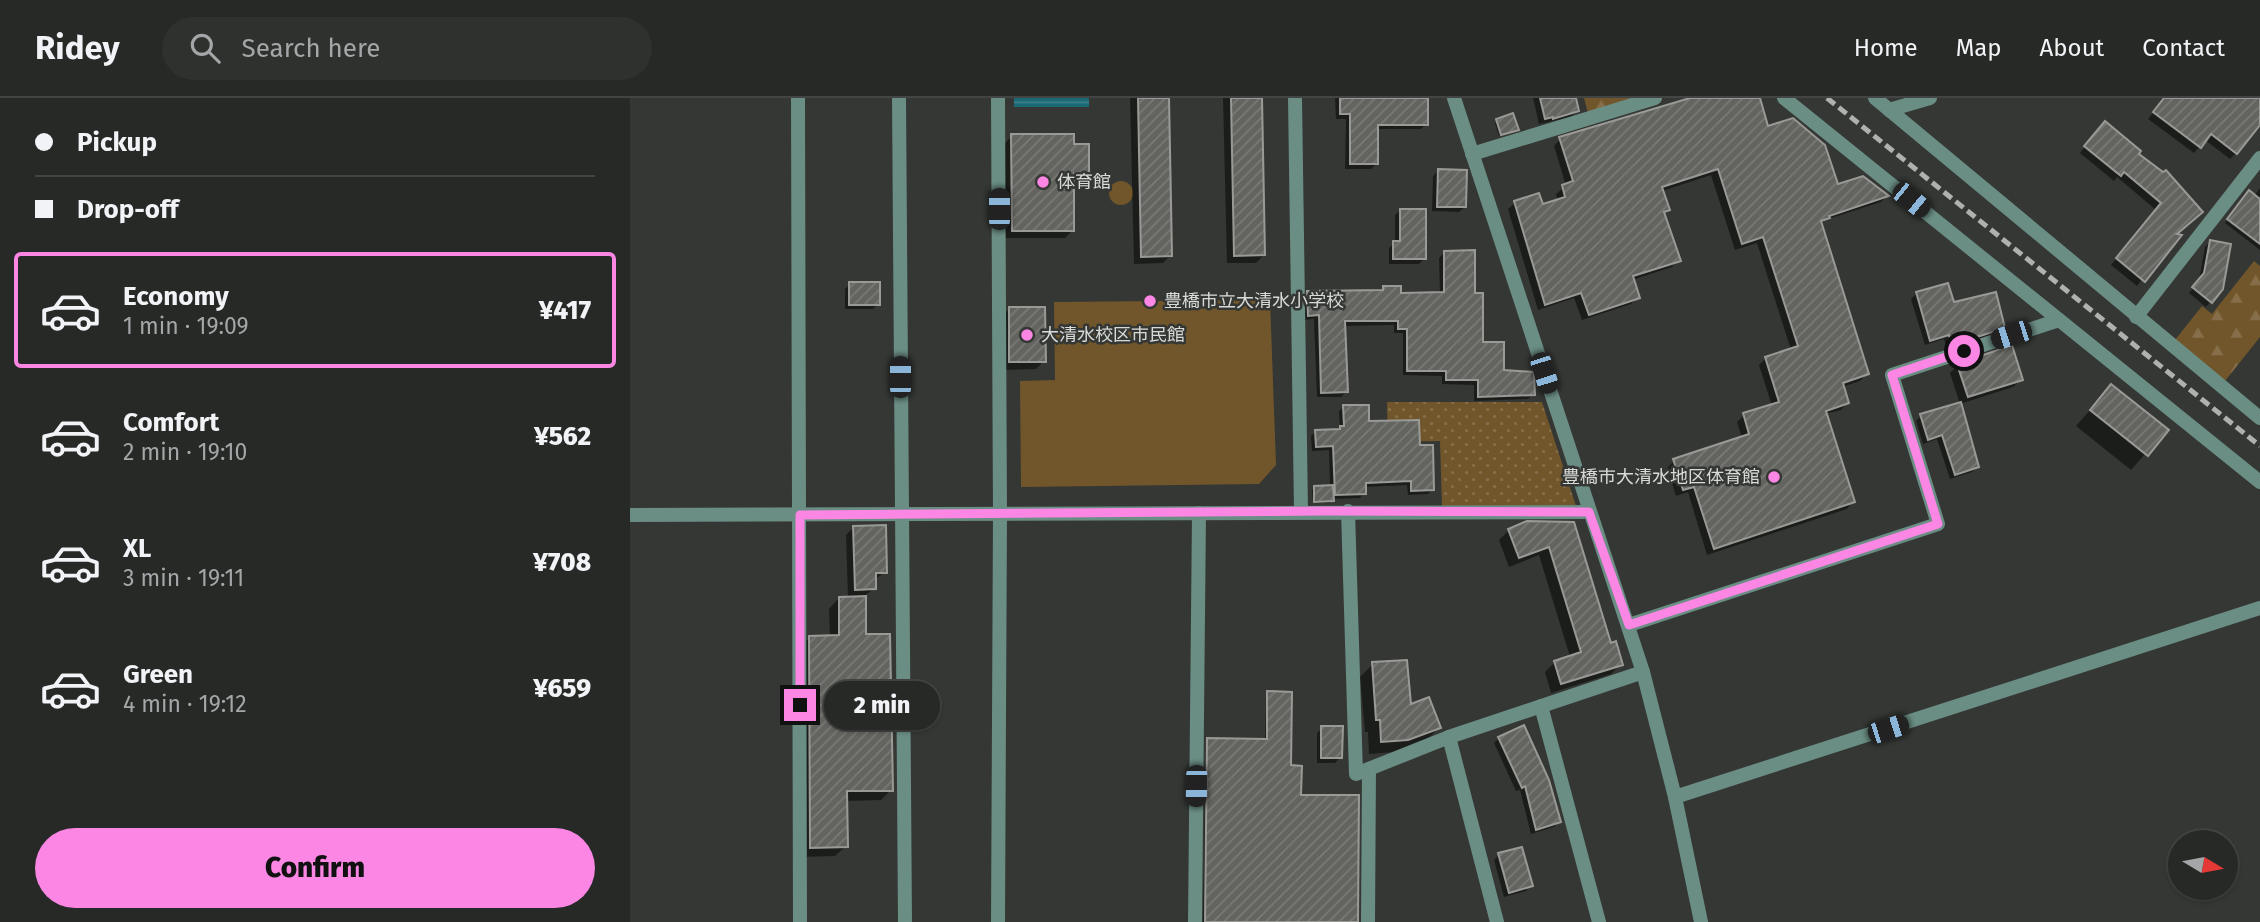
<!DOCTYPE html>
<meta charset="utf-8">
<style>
:root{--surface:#272927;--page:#2f312f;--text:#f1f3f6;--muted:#a4a6a7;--line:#434544;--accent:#fb86e4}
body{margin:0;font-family:"Fira Sans","Noto Sans JP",sans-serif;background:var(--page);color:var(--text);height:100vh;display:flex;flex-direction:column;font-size:26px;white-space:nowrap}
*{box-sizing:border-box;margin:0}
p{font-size:23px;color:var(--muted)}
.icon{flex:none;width:38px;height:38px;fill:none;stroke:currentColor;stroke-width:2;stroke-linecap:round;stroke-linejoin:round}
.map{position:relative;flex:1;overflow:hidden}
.drawer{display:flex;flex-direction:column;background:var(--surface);width:630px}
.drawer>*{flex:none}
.banner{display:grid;align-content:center;height:154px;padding:0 35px;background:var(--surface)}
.needle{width:46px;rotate:100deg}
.buttons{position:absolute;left:1538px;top:732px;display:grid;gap:14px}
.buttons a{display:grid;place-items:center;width:70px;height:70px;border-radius:50%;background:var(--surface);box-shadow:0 2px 5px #0004,0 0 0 2px var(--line);font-size:35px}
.end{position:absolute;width:32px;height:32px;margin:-16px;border:9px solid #fb86e4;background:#111;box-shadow:0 0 0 4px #111}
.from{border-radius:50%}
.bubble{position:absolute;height:49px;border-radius:24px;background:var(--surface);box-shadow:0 2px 5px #0004,0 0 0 2px var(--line);font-size:23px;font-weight:800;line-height:49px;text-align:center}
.car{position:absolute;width:21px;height:42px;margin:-21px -10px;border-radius:9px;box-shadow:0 0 5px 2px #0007;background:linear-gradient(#222 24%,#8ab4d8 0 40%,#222 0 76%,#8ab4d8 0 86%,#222 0)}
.banner b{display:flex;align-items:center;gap:24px;height:66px;font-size:26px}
.banner b+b{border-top:2px solid var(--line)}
.banner i{width:18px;height:18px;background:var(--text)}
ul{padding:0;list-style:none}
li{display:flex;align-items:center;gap:21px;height:116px;margin:0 14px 10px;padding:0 21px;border:4px solid transparent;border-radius:7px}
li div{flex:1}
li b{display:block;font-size:26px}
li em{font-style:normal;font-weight:800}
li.selected{border-color:var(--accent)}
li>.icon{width:63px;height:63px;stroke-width:1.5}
.primary-button{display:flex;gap:14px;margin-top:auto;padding:14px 35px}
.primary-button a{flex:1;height:80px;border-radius:42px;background:var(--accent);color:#111;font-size:28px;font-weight:800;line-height:80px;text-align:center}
header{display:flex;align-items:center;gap:42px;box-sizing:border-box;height:98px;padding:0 35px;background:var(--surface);border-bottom:2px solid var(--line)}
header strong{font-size:33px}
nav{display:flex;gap:38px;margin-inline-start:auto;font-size:24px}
.search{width:490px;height:63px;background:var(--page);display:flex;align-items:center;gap:18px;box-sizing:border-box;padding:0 24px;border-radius:38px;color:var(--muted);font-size:26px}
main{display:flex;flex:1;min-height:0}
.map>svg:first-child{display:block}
</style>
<header>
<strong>Ridey</strong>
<div class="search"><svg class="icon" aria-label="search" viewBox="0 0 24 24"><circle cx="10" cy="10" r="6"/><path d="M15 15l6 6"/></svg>Search here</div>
<nav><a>Home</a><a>Map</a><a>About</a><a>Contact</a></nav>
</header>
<main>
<section class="drawer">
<div class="banner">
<b><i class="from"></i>Pickup</b>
<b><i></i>Drop-off</b>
</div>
<ul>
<li class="selected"><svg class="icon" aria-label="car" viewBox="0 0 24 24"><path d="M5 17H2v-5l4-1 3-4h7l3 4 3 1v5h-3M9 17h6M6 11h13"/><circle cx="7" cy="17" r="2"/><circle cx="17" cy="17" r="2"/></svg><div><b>Economy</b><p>1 min · 19:09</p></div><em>¥417</em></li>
<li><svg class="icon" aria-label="car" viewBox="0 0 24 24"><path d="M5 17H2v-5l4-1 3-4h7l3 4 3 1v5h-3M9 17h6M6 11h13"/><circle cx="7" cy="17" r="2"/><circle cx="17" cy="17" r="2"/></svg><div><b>Comfort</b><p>2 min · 19:10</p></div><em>¥562</em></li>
<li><svg class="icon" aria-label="car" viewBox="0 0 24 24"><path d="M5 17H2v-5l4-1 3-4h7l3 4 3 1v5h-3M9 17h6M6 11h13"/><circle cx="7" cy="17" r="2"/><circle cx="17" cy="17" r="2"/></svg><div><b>XL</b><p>3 min · 19:11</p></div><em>¥708</em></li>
<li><svg class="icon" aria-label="car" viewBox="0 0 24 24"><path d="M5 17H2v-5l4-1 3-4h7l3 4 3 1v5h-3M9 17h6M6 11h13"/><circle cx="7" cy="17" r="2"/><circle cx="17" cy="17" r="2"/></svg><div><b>Green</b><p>4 min · 19:12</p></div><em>¥659</em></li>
</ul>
<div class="primary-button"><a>Confirm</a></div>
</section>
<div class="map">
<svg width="1630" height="824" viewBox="0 0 1630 824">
<defs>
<pattern id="forest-firs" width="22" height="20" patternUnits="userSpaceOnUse" patternTransform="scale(1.75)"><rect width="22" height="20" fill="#72562b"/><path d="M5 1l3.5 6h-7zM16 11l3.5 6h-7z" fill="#856e49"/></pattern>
<pattern id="park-dots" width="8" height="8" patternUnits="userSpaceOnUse" patternTransform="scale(1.75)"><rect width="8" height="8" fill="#72562b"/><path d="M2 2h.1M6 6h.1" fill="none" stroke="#856e49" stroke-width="1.8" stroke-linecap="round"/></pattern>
<pattern id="water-rules" width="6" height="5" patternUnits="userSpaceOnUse" patternTransform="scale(1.75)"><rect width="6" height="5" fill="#1a6a76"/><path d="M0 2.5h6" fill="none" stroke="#3b7f89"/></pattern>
<pattern id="building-hatch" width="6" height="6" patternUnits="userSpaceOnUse" patternTransform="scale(1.75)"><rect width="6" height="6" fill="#63645f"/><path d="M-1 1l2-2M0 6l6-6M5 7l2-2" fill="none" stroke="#797a75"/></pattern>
</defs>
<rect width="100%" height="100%" fill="#343734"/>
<g fill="#72562b">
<circle cx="491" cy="95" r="12"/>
<polygon points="640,202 646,367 629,386 391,389 390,283 425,282 424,204"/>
</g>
<g fill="url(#forest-firs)">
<polygon points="954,0 1006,0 958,15"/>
<polygon points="1624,163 1630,168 1630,239 1595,283 1545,242 1572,208 1582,216"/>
</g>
<polygon fill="url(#park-dots)" points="757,304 912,304 946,408 812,408 810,343 758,344"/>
<rect fill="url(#water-rules)" x="384" y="0" width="75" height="9"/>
<g fill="#0007">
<polygon points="500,0 537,0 541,157 533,165 504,166"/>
<polygon points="593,0 630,0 634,157 626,165 597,165"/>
<polygon points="705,0 796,0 796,26 791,31 746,31 746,66 741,71 715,71 716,21 706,21"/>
<polygon points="903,0 944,0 947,13 941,19 909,26"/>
<polygon points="1061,0 1128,0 1137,30 1207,88 1257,98 1251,104 1195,122 1190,127 1237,276 1230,283 1212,289 1217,305 1211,312 1195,316 1223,404 1217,411 1077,457 1058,394 1046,398 1037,370 1044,363 1112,340 1107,324 1114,317 1142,308 1129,267 1136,260 1161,252 1127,145 1105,152 1081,77 1032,93 1038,111 1033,116 1049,162 1042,169 1002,182 1008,199 1001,206 952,222 944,200 908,212 878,111 885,105 912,108 928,103 926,96 936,88 924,48 930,41"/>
<polygon points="1535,0 1630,0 1606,55 1600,61 1575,42 1564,55 1518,21"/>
<polygon points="867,23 885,33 869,38 865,25"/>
<polygon points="1469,31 1507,56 1533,77 1544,138 1507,188 1481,167 1526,112 1487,79 1484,83 1450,55"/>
<polygon points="382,38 443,48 457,74 449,82 443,82 443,132 435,140 374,140 374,46"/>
<polygon points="808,73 835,109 829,114 802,113 803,78"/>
<polygon points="1630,90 1630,152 1595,125 1615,98 1624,98"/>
<polygon points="770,112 794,161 789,166 759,166 759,150 765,145 765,117"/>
<polygon points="1580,144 1591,191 1576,209 1559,195 1569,182 1575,149"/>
<polygon points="814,155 844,196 852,246 872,274 903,296 898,301 844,303 844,287 812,286 812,278 773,277 773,235 764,235 764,227 714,228 716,294 711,299 687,299 684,221 673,222 673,200 678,195 750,194 754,190 769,196 810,196 809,160"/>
<polygon points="220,186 248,206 243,211 215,211 215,191"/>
<polygon points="1286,196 1323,206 1373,229 1368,234 1317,251 1314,241 1295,247 1281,201"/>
<polygon points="379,211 414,263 406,271 372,272 371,219"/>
<polygon points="1328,267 1391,282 1383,289 1330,306 1348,369 1342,374 1320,381 1307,341 1293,346 1286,323 1291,318 1330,306 1320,275"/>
<polygon points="1481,288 1536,332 1501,372 1446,328"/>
<polygon points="714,309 738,325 788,349 802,392 798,396 778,397 777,387 734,389 734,395 730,400 702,401 700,405 683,405 682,392 685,390 700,389 699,352 682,353 681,338 686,333 710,331 709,313"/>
<polygon points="943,425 980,547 991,566 981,576 921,595 915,574 925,564 940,559 909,457 879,469 869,442 879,432"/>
<polygon points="224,429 255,474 244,482 245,490 234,498 234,538 261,692 251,702 215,703 216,748 205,758 171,759 169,550 180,539 200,539 199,511 209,500 218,500 216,437"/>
<polygon points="743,566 779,608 809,630 796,642 764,654 739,656 738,634 735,634 730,579"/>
<polygon points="638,595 669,698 727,699 727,824 573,824 576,644 578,642 635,643 636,597"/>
<polygon points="692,630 710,660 705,665 687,665 687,635"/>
<polygon points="869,640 929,724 924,729 901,736 890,692 886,693 864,645"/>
<polygon points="869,757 901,788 896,793 874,799 864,762"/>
</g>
<g fill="url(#building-hatch)" stroke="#999a95" stroke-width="2">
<polygon points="508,0 539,0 542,158 511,159"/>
<polygon points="601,0 632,0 635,157 604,158"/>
<polygon points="710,0 798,0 798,27 748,27 748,66 720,66 720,16 710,16"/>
<polygon points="910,0 946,0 949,13 923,21 923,19 915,21"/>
<polygon points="1060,0 1130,0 1138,28 1163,20 1195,47 1208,86 1233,78 1259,98 1199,118 1200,120 1191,123 1239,276 1213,285 1219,305 1196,313 1225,404 1084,451 1064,389 1053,392 1043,361 1119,336 1113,315 1149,304 1135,259 1168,248 1133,139 1112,146 1088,71 1032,89 1040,112 1034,114 1051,163 1003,178 1010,200 959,217 951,195 915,207 884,103 909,95 913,106 935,99 932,87 943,83 929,39"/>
<polygon points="1534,0 1630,0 1630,27 1607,56 1581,36 1571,50 1523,14"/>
<polygon points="883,15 889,32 871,37 866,21"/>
<polygon points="1475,23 1511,53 1509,56 1533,74 1536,72 1573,114 1547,136 1552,137 1515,184 1486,160 1531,105 1494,74 1491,78 1454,48"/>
<polygon points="381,36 444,36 444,46 459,46 459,75 444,75 444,133 382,133"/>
<polygon points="808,71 837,72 836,109 807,109"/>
<polygon points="1619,92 1630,101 1630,146 1597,121"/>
<polygon points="770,111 796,111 796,161 763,161 763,143 770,143"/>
<polygon points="1580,142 1601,146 1593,191 1582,205 1562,189 1574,175"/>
<polygon points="845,152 845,195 853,195 853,244 874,244 874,272 904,274 905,297 848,299 848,282 816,282 816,273 777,273 777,231 768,231 768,223 715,223 718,294 691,295 689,217 678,218 677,193 753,192 753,188 771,188 771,195 814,194 814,153"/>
<rect x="219" y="184" width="31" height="23"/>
<polygon points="1318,185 1324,204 1366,194 1375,230 1322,247 1319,237 1300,243 1286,194"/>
<polygon points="379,209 415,209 416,264 379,264"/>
<polygon points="1382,247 1393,282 1338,299 1327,266"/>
<polygon points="1481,286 1539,332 1518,358 1460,312"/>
<polygon points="1331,304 1349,369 1325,377 1312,337 1298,342 1290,316"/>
<polygon points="713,307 739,307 739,323 789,322 790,347 803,347 804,392 781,393 781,383 736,385 736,396 705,397 703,348 686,349 685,332 710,331 710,328 714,328"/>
<polygon points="703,387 704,403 684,404 684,388"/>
<polygon points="897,423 944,424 981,545 986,543 993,567 931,586 924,563 951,554 919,449 889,460 878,431"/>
<polygon points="256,427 257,475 246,475 246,491 225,492 223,428"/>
<polygon points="236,498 236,536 260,536 263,693 217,693 218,749 180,750 179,538 209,537 209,499"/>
<polygon points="777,562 781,606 799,599 811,630 778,642 751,644 750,622 746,622 742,564"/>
<polygon points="637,593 662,594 661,667 672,668 671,697 729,697 728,824 575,824 577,640 637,641"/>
<polygon points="894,627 919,682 931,724 906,732 895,688 892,690 868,639"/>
<polygon points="691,628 713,628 712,660 691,660"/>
<polygon points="892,749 903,788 879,795 868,755"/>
</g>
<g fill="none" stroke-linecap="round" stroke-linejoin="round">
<g stroke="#6a8d84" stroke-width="14">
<polyline points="168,0 170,824"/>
<polyline points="269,0 275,824"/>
<polyline points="665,0 671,413"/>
<polyline points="824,0 1013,574 1045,699 1071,824"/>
<polyline points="1154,0 1630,384"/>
<polyline points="1245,0 1630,320"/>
<polyline points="1259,12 1300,0"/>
<polyline points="842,56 1025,0"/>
<polyline points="1506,219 1630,60"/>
<polyline points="718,413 726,676 819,639 1013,574"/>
<path d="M0,417C320,417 640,412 959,414"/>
<polyline points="999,527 1308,426 1262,277 1429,222"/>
<polyline points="911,608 969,824"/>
<polyline points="819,639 867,824"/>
<polyline points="1045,699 1630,510"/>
<polyline points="368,824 370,416 368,0"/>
<polyline points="565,824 569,415"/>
<polyline points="738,824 739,671"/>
</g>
<polyline stroke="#afb1af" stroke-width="5" stroke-dasharray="10 5" stroke-linecap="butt" points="1197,0 1630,348"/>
</g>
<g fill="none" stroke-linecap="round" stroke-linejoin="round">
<polyline stroke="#fb86e4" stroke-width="9" points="170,607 170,417 695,413 959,414 999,527 1308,426 1262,277 1334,253"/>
</g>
<g fill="#fb86e4" stroke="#343734" stroke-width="2.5">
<circle cx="413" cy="84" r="7"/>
<circle cx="520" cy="203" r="7"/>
<circle cx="397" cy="237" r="7"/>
<circle cx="1144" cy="379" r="7"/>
</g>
<g text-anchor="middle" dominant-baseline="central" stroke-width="5" stroke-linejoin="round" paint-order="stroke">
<g font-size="18" fill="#d8dad8" stroke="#343734" text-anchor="start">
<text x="427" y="84">体育館</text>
<text x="534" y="203">豊橋市立大清水小学校</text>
<text x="411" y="237">大清水校区市民館</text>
<text x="1130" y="379" text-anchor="end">豊橋市大清水地区体育館</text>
</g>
</g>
</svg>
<div class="buttons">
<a><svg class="needle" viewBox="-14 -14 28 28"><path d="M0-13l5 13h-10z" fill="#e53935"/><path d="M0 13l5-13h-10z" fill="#a4a6a7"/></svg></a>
</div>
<i class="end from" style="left:1334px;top:253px"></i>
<i class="end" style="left:170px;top:607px"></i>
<div class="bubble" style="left:194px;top:583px;width:116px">2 min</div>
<i class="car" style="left:1281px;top:102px;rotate:129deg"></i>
<i class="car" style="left:369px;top:111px;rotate:0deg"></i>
<i class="car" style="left:1381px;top:237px;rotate:252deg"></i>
<i class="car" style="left:914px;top:275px;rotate:162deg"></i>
<i class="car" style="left:270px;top:279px;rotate:0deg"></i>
<i class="car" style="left:1258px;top:631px;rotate:72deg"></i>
<i class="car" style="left:566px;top:688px;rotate:181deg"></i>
</div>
</main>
